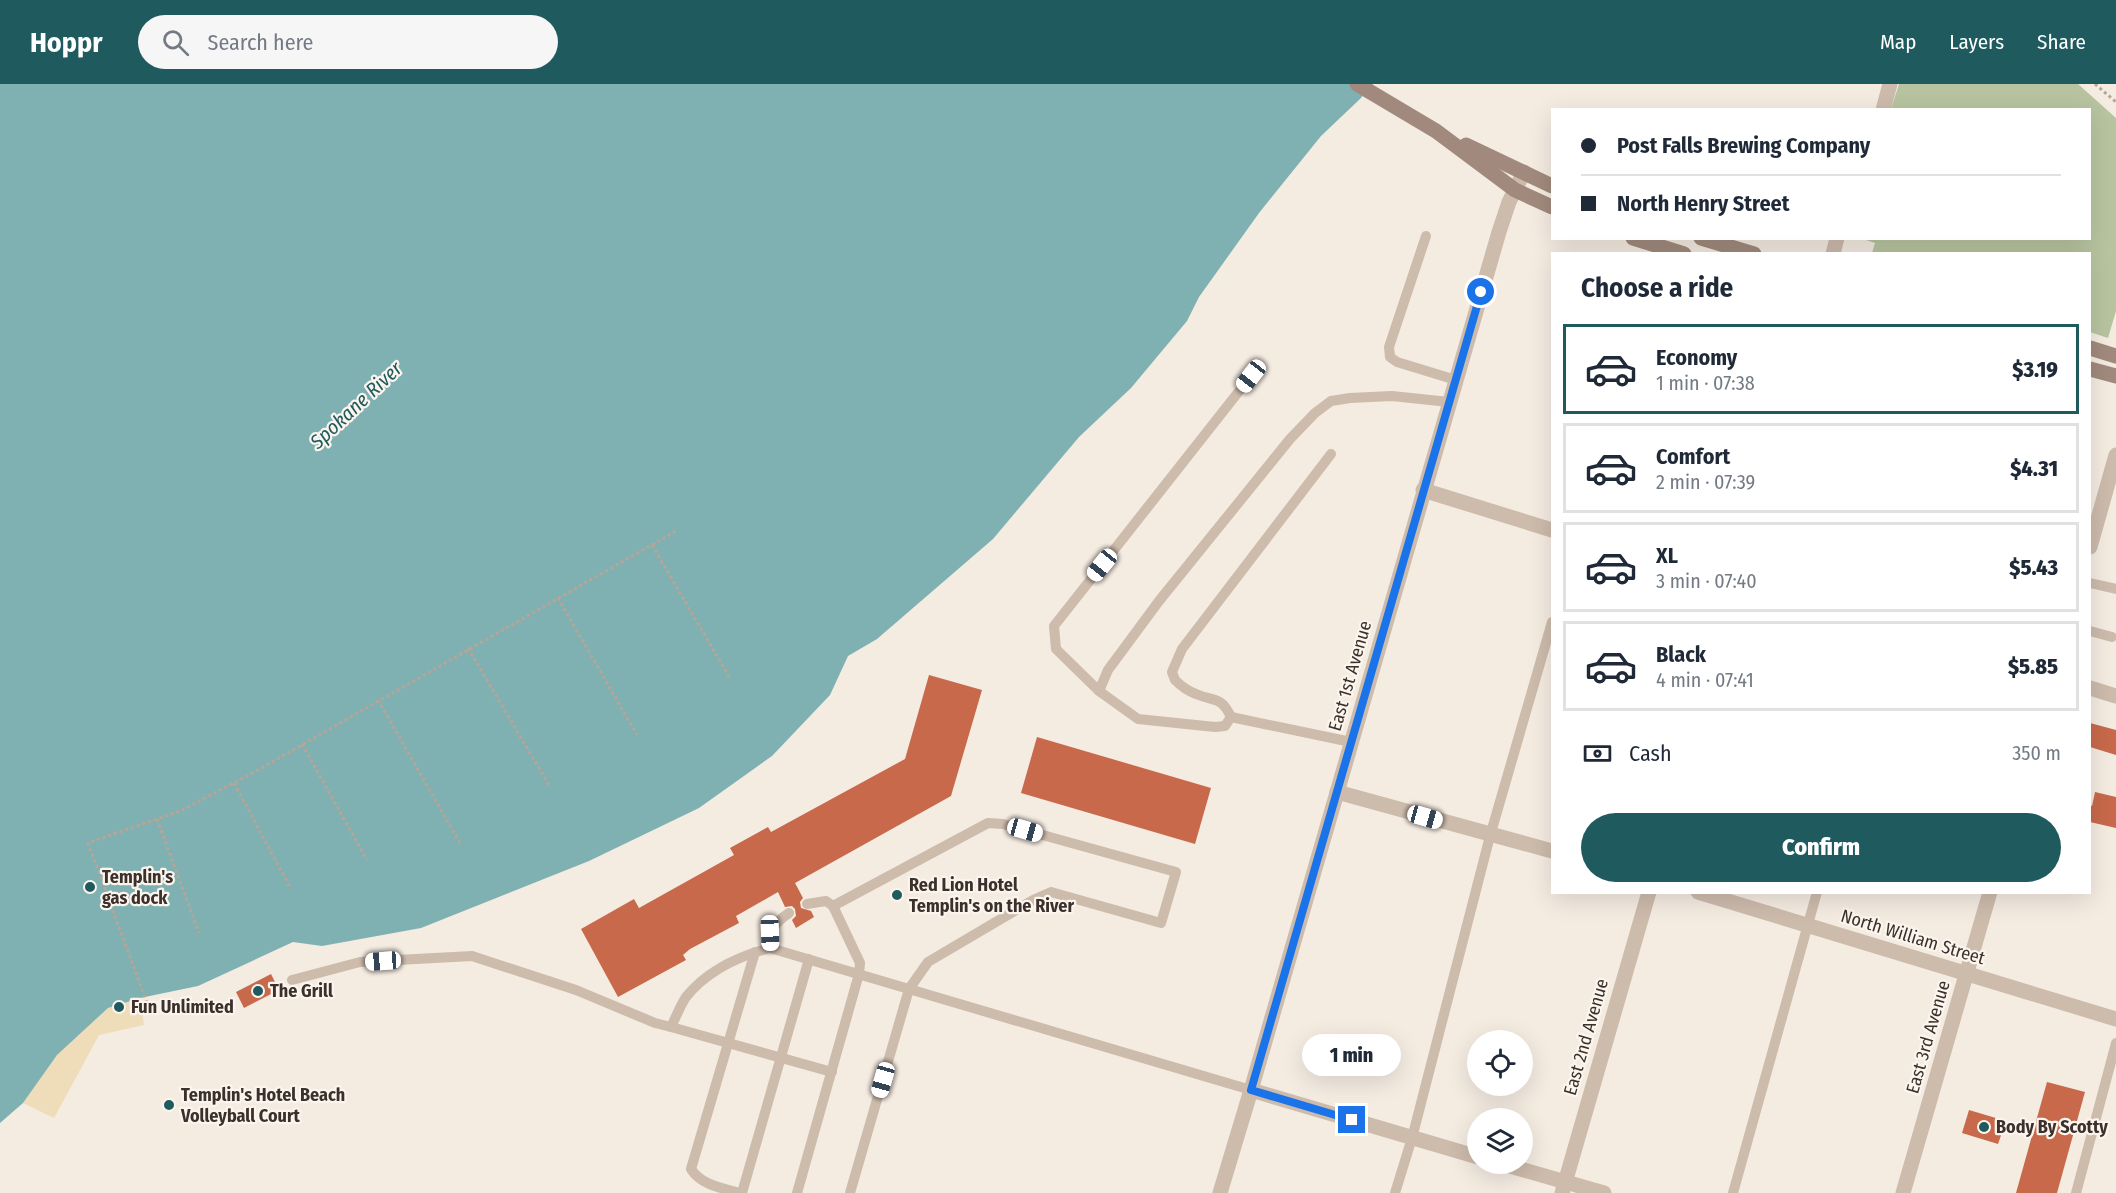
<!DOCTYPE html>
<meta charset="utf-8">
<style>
:root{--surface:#fff;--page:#f6f6f7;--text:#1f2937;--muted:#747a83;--line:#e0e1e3;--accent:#1f5a5e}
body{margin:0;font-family:"Fira Sans Condensed",sans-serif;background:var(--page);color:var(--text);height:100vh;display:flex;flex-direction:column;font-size:22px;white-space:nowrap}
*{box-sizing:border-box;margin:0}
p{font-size:20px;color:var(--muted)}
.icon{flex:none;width:33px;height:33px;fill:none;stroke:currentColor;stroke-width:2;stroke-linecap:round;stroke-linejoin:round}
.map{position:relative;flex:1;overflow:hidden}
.details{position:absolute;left:1551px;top:168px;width:540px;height:642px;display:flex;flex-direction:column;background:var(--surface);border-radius:0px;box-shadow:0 6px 24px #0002}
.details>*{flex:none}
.banner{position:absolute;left:1551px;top:24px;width:540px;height:132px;border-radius:0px;box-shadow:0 6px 24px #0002;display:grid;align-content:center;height:132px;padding:0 30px;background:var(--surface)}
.buttons{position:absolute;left:1467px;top:946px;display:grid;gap:12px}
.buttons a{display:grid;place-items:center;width:66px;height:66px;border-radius:50%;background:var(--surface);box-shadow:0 6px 24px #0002;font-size:30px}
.end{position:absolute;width:27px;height:27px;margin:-14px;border:8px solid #1a73e8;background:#fff;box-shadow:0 0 0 3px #fff}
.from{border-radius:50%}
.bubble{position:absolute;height:42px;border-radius:21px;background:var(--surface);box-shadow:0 6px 24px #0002;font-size:20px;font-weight:800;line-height:42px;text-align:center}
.car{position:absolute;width:18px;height:36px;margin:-18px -9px;border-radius:8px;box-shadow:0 0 4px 2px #0007;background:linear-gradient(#fff 24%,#345 0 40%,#fff 0 76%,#345 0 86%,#fff 0)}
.banner b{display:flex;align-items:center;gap:21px;height:57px;font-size:22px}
.banner b+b{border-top:2px solid var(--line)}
.banner i{width:15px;height:15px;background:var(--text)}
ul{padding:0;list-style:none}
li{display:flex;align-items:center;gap:18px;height:90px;margin:0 12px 9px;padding:0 18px;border:3px solid var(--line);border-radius:0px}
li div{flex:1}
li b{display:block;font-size:22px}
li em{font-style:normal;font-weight:800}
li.selected{border-color:var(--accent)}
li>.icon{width:54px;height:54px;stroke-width:1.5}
h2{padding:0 30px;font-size:27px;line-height:72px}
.pay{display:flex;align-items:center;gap:15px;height:66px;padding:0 30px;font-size:22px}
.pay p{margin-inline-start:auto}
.primary-button{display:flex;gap:12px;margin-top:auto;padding:12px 30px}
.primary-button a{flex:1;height:69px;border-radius:36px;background:var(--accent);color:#fff;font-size:24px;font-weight:800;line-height:69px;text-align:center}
header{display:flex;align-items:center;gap:36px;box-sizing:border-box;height:84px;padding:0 30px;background:var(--accent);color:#fff}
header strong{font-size:28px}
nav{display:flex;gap:33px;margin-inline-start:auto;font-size:21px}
.search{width:420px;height:54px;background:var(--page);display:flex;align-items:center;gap:15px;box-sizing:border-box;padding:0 21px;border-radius:33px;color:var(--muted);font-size:22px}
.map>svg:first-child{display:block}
</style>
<header>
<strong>Hoppr</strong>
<div class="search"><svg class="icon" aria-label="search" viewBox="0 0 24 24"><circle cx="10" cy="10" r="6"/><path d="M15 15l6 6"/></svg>Search here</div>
<nav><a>Map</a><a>Layers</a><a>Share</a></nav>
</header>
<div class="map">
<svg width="2116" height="1109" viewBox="0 0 2116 1109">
<rect width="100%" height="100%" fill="#f4ebe1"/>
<polygon fill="#b8c4a0" points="1899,0 2078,0 2116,34 2116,227 2108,254 2090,248 2090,170 1872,169 1875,159 1863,155 2090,154 2090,26 1891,25"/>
<polygon fill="#efdcb8" points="140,914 144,941 99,951 54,1034 23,1019 57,971 108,924"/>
<polygon fill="#7fb0b2" points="0,0 1373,0 1360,15 1321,52 1259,129 1199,213 1187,237 1131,304 1079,353 993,455 877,555 848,572 830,611 772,672 699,724 589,777 421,844 322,862 293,858 198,902 140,914 108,924 57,971 23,1019 0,1039"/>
<g fill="#c8694b">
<polygon points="929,591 982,606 951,712 795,799 803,814 800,818 801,824 811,827 814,833 796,844 792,836 796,832 795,825 792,822 785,823 778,808 736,832 739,839 690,865 683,871 686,876 618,913 581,845 634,815 639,824 734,771 730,764 768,743 771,748 905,675"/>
<polygon points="2090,639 2116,646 2116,671 2090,663"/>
<polygon points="1037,653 1211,704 1195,760 1021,709"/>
<polygon points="2095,708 2116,713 2116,744 2090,738 2090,721 2092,722"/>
<polygon points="271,890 279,906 244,924 236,908"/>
<polygon points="2047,998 2085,1008 2057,1109 2016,1109"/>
<polygon points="1969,1026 2006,1037 1998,1060 1962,1049"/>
</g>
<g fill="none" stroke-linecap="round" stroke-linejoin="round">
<g stroke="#b9a596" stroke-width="3" stroke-dasharray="3 3" stroke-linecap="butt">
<polyline points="2095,0 2116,18"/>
<polyline points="652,461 731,596"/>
<polyline points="558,514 637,651"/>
<polyline points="468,564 549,701"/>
<polyline points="378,616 460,759"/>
<polyline points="302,660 367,776"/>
<polyline points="234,699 291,805"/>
<polyline points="157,735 199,849"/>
<polyline points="147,919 88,759 180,727 251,690 676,447"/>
</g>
<g stroke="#cdbbac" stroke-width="10">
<polyline points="1426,152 1389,263 1390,273 1397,278 1456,296"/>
<polyline points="2090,499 2116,505"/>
<polyline points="2090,547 2112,553"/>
<polyline points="1099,607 1056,565 1054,542 1251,292"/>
<path d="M1231,633C1221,612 1215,618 1196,610C1188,607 1181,602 1175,596L1172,588L1182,565L1331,370"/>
<polyline points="1351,658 1231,633 1225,642 1215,643 1138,635 1099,607 1108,586 1159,517 1290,355 1315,329 1331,317 1350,314 1392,312 1449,318"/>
<polyline points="807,820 826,817 833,822"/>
<path d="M770,864C770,846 774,839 789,829"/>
<path d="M292,896L360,878L472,872L576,906L655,939L671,943C676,933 680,922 686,913C707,887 739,872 770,864L1251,1006"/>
<polyline points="671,943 832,988"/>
<path d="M739,1109C722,1104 701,1101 691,1085L755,868"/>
<polyline points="742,1109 809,875"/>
<polyline points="797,1109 859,890 860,879 833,822 988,739 1003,740 1176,788 1161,839 1051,808 1033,816 928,878 909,905 850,1109"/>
<polyline points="1395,1109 1412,1054 1490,752 1552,538"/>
<polyline points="1733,1109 1817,808"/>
<polyline points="2076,1109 2116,959"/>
</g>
<g stroke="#cdbbac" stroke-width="15">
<polyline points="1883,26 1890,0"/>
<polyline points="1833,170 1837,154"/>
<polyline points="1423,406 1552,446"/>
<polyline points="2090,604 2116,612"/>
<polyline points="1337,708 1552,767"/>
<polyline points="1698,808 2116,935"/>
<polyline points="1220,1109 1251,1006"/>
<polyline points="1562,1109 1649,808"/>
</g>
<g stroke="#cdbbac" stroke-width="15">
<polyline points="2090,463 2116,371"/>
<polyline points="1478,1073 1251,1006 1499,148 1509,118 1524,88"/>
<polyline points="1503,1080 1604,1109"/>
<polyline points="1903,1109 1990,808"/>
</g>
<g stroke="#a18a7d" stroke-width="15">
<polyline points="1357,0 1436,47 1515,106 1552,123"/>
<polyline points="1466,61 1552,102"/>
<polyline points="1633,154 1684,170"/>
<polyline points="1701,154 1754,170"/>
<polyline points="2090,264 2116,272"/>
<polyline points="2090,285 2116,292"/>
</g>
</g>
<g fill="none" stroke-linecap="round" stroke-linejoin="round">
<polyline stroke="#1a73e8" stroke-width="8" points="1352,1036 1251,1006 1481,208"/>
</g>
<g fill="#1f5a5e" stroke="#fbf5ee" stroke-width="2">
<circle cx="90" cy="803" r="6"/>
<circle cx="897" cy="811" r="6"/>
<circle cx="258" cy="907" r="6"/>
<circle cx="119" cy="923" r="6"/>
<circle cx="169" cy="1021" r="6"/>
<circle cx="1984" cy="1043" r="6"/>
</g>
<g text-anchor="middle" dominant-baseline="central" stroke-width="4.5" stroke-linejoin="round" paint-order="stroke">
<g font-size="18" fill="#3b302b" stroke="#fbf5ee">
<text transform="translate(1350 592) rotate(-74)">East 1st Avenue</text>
<text transform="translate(1913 853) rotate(17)">North William Street</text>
<text transform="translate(1586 953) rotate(-74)">East 2nd Avenue</text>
<text transform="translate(1928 953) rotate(-74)">East 3rd Avenue</text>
</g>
<g font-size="18" font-weight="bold" fill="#3b302b" stroke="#fbf5ee" text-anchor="start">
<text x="102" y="793">Templin's<tspan x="102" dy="21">gas dock</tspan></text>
<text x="909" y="801">Red Lion Hotel<tspan x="909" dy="21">Templin's on the River</tspan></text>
<text x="270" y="907">The Grill</text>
<text x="131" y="923">Fun Unlimited</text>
<text x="181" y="1011">Templin's Hotel Beach<tspan x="181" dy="21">Volleyball Court</tspan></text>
<text x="1996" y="1043">Body By Scotty</text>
</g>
<g font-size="20" font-style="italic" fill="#1f5a5e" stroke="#fbf5ee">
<text transform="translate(356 321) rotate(-43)">Spokane River</text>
</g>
</g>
</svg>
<div class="buttons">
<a><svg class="icon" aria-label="locate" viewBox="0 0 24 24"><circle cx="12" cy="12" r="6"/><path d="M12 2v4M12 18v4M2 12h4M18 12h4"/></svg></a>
<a><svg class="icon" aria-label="layers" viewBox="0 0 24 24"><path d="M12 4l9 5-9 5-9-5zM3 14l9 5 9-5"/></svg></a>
</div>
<i class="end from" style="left:1481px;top:208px"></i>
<i class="end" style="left:1352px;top:1036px"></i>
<div class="bubble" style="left:1302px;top:950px;width:99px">1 min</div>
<i class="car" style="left:1251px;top:292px;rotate:218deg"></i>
<i class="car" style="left:1102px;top:481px;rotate:219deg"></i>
<i class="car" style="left:1425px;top:733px;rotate:106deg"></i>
<i class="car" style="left:1025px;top:746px;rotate:106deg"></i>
<i class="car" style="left:770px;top:849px;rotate:178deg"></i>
<i class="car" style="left:383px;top:877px;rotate:266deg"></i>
<i class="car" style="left:883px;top:996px;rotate:196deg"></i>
<div class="banner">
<b><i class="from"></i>Post Falls Brewing Company</b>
<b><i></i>North Henry Street</b>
</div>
<section class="details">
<h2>Choose a ride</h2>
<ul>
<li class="selected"><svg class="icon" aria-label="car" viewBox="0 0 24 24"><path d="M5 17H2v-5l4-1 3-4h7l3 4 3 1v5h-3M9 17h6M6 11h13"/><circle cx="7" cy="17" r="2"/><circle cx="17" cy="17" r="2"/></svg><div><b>Economy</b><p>1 min · 07:38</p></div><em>$3.19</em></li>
<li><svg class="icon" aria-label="car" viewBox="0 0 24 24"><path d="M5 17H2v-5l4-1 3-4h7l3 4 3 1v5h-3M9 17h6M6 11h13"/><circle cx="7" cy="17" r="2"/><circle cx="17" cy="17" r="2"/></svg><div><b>Comfort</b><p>2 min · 07:39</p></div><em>$4.31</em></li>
<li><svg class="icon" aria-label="car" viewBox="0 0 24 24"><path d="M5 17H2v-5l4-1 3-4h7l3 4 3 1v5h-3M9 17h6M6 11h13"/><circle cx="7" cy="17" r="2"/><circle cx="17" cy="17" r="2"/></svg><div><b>XL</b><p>3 min · 07:40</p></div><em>$5.43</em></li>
<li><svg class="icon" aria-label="car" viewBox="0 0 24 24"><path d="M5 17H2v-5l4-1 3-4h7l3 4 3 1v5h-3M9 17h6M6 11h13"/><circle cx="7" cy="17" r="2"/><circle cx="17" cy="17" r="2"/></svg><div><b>Black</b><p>4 min · 07:41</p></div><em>$5.85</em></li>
</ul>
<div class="pay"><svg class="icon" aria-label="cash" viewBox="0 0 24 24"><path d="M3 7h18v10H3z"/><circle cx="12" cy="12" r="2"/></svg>Cash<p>350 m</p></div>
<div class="primary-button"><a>Confirm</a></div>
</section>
</div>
